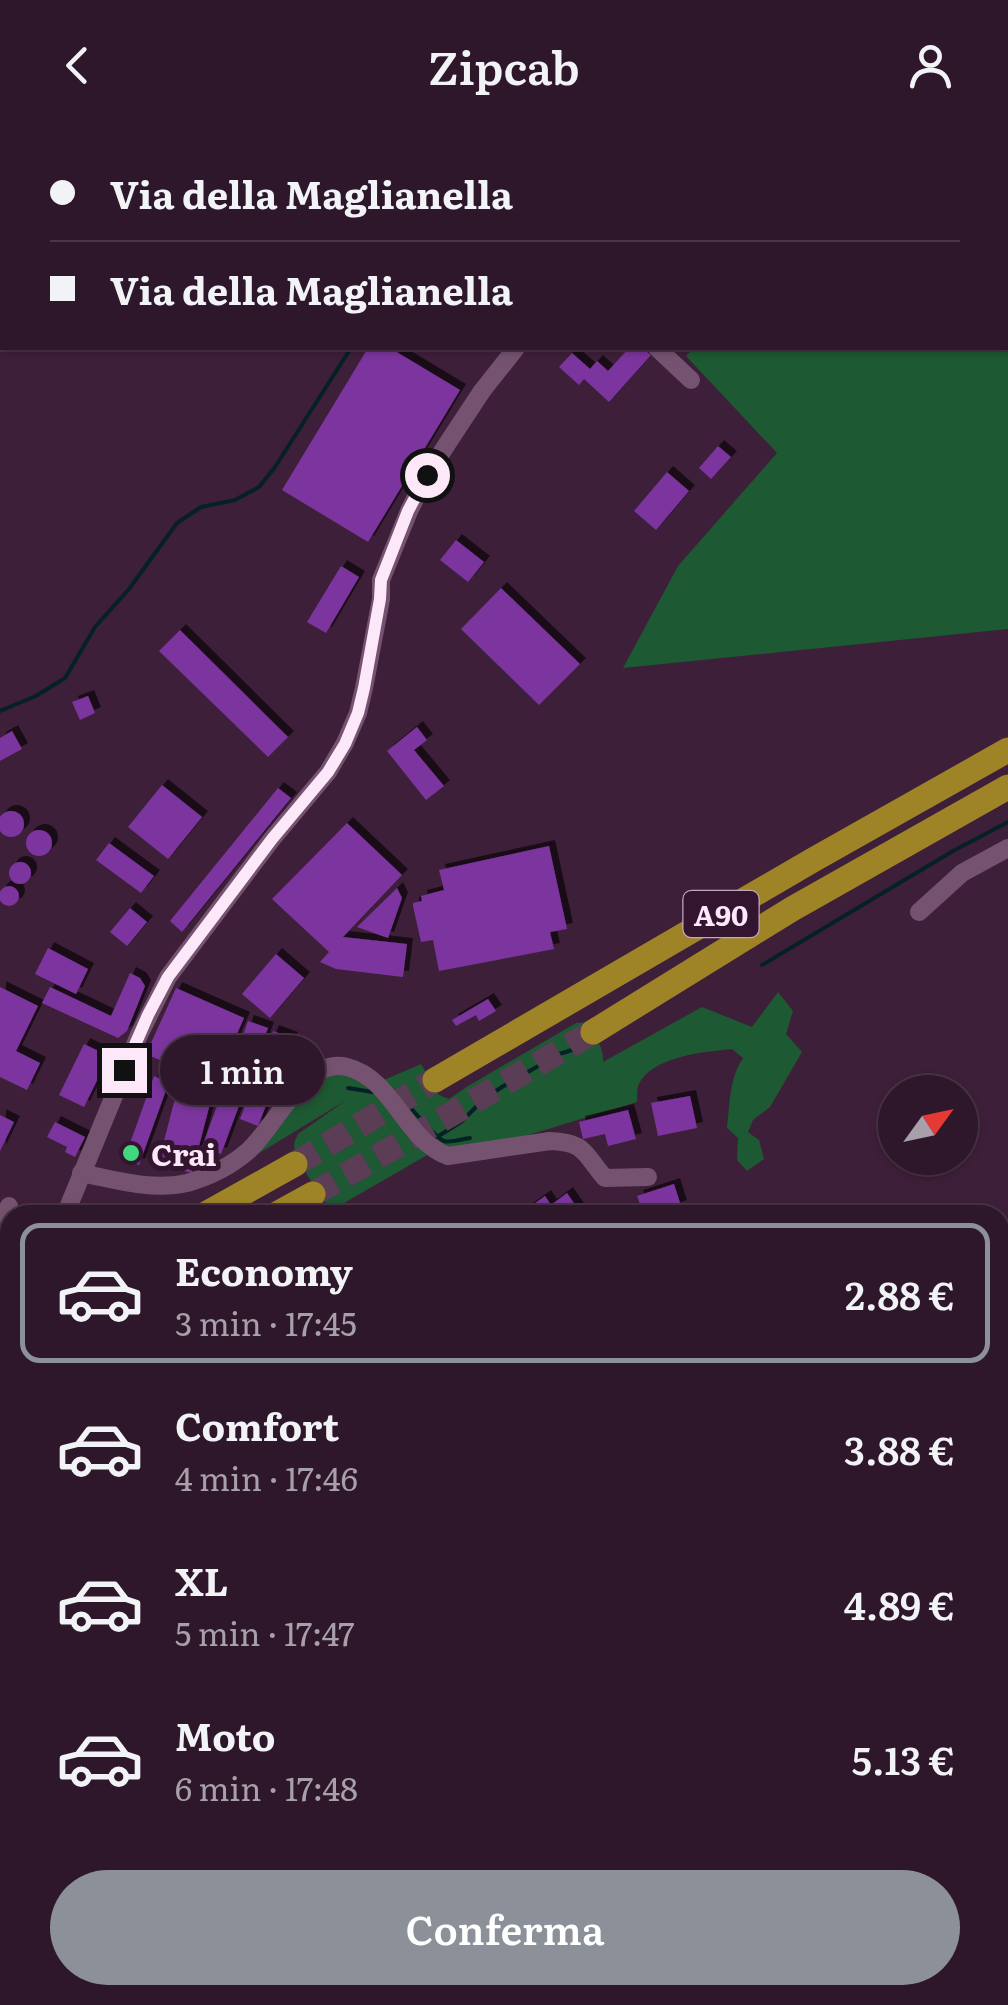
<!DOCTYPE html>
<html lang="it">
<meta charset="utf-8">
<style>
:root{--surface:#2e172b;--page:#362033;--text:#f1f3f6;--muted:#a79fa9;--line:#493647;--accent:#8c9099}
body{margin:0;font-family:Literata,serif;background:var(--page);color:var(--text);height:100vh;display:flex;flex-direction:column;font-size:38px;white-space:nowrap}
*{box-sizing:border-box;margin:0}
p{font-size:32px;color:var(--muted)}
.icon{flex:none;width:55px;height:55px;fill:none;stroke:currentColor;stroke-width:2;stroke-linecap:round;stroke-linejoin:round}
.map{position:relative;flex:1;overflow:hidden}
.side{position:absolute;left:0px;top:1075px;width:1010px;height:800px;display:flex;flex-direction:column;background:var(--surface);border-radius:30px 30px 0 0;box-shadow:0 2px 8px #0004,0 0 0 2px var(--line)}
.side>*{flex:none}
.hud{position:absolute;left:0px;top:0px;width:1010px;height:220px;box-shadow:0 2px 8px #0004,0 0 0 2px var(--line);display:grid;align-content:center;height:220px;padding:0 50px;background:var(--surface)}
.needle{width:65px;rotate:57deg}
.fabs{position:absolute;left:878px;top:945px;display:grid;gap:20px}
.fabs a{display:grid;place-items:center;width:100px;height:100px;border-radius:50%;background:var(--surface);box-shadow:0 2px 8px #0004,0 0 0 2px var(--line);font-size:50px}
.end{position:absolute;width:45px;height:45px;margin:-22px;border:12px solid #fde8f9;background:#111;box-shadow:0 0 0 5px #111}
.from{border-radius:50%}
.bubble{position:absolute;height:70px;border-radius:35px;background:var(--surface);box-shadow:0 2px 8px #0004,0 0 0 2px var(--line);font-size:32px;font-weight:600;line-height:70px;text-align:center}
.hud b{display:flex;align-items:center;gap:35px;height:95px;font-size:38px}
.hud b+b{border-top:2px solid var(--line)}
.hud i{width:25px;height:25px;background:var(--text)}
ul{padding:18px 0 0;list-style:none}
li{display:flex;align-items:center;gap:30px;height:140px;margin:0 20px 15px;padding:0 30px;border:5px solid transparent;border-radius:20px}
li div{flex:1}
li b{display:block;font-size:38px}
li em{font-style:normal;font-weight:600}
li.active{border-color:var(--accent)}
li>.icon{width:90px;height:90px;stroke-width:1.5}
.button{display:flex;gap:20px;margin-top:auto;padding:20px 50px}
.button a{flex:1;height:115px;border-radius:60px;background:var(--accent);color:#fff;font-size:40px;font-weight:600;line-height:115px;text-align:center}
header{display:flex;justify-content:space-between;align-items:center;height:130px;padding:0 50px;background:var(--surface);font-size:45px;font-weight:600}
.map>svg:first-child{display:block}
</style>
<header><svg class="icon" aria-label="back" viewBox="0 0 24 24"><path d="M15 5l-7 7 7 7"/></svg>Zipcab<svg class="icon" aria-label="person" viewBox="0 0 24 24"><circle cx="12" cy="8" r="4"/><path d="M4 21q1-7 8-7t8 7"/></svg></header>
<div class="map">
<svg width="1008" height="1875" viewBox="0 0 1008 1875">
<defs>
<filter id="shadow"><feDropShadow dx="6" dy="-6" stdDeviation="0" flood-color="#0009"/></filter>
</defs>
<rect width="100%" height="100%" fill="#3e1f39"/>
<g fill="#1d5932">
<polygon points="843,0 1008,0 1008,499 623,538 678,436 777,323 686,226 694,218 1008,218 1008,2 842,2"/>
<path d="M778,862L793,881L786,904L802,922L770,977L753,990L748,1002L759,1010L764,1029L747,1041L737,1030L738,1008L727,998C730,973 729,949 743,928L732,919C705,922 650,926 638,956C637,960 637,969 637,972L525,1006L453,1020L431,1010L384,950L421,934L439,965L449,969L468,956L576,893L587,892C594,906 604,916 603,932L702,877L752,897Z"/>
<path d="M337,939L372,957L429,1024L332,1080C323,1070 298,1033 295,1021C293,1012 295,1011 298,1004L345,971L241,1034L296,973L300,974L302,969L300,967L313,951Z"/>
<polygon points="10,1465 10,1865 1000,1865 1000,1826 1008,1824 1008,1875 0,1875 0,1478"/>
</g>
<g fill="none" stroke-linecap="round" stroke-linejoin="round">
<g stroke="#062126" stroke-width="4">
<polyline points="441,2 442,0"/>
<polyline points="0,581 36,566 65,548 95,497 129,459 177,393 201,377 235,370 259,357 275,337 351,218"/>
<polyline points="762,835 953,721 1008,692"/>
<polyline points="348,958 373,962"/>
<path d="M395,961C406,971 435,1008 444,1011C451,1013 462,1009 470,1008"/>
<polyline points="437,1007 461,992 484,969 502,957 559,924 582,917"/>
</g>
</g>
<g fill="#7b359e" filter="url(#shadow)">
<polygon points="368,218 390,218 460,260 368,412 282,360"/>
<polygon points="629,218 642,218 651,225 609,272 584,249 579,255 559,237 572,223 590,239 597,231 608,241"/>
<polygon points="718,316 731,327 711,349 699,338"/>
<polygon points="667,342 689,361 656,400 634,381"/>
<polygon points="456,410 484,432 468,452 440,430"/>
<polygon points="341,436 359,447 326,503 307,492"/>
<polygon points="501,458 580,534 539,575 461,499"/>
<polygon points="180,500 288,607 268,627 159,521"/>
<polygon points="88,566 95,583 80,590 72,572"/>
<polygon points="417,597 427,610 414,620 444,656 426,670 387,621"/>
<polygon points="12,601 22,619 0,631 0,608"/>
<polygon points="162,655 202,687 168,729 128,697"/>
<polygon points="278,658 291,668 182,802 170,791"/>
<circle cx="11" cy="694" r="13"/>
<polygon points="347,693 402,745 343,807 407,814 403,847 336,839 320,832 329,822 272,769"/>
<circle cx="39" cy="713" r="13"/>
<polygon points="109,713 154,746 141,763 96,730"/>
<polygon points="549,716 567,799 550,802 554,819 439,841 433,810 421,812 413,776 413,773 422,771 421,766 444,760 439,740"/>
<circle cx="20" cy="743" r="11"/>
<circle cx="9" cy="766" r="10"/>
<polygon points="397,758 402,768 388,808 357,797"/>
<polygon points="130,778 147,792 127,816 110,802"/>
<polygon points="48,818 88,839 76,864 35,844"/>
<polygon points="276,824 304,848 270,888 242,864"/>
<polygon points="130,843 140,848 145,856 127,901 118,908 42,873 50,857 111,886"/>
<polygon points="0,857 38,876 16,921 40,933 27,960 0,947"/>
<polygon points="176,858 244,888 215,954 146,924"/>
<polygon points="488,869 496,881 479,891 476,885 456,896 452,890"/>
<polygon points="248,891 268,898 221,1024 202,1017"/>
<polygon points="273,901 292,908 258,996 240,989"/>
<polygon points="84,914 109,926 84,977 59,965"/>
<polygon points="154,946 169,952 139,1035 124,1030"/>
<polygon points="179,953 213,962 192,1043 158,1034"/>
<polygon points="690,966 697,998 658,1006 651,973"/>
<polygon points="628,980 636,1009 608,1016 605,1004 583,1009 579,992"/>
<polygon points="0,985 14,992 0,1021"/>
<polygon points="55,992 85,1007 75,1027 65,1022 67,1017 47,1007"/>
<polygon points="674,1054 681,1076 655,1085 644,1085 637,1066"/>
<polygon points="567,1063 580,1082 576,1085 531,1085 527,1079 545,1066 551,1075"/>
<rect x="1000" y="1608" width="8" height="46"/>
</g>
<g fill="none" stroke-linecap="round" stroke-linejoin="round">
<polyline stroke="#5b3d56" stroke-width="18" stroke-dasharray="18 9" stroke-linecap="butt" points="0,1251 10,1225"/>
<g stroke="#5b3d56" stroke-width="25" stroke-dasharray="25 12" stroke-linecap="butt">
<polyline points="295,1034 435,950"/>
<polyline points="313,1064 593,902"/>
</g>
<g stroke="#755370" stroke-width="18">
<polyline points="639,0 642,2"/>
<polyline points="101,2 102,0"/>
<polyline points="682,2 684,0"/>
<polyline points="0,145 2,142"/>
<polyline points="657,218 691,250"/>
<polyline points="919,782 962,743 1008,718"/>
<path d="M81,1043C115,1050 153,1061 187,1053C208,1047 231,1036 248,1021C276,997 304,926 347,937C394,949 404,1010 448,1026L550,1011C586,1012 584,1024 605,1048L648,1047"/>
<polyline points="65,1085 139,905 168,847 272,709 328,642 345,613 358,583 364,558 381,469 381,450 409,381 427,345 451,308 482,261 516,218"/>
<polyline points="0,1093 8,1130"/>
<polyline points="0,1094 9,1076"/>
<polyline points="1000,1194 1008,1194"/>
<path d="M0,1389C7,1418 13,1434 0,1463"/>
<polyline points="1000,1672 1008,1671"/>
</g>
<g stroke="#9f8427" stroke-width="25">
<polyline points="593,902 792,779 1008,657"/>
<polyline points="435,950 813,730 1008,620"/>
<polyline points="204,1085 295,1034"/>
<polyline points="275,1085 313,1064"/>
<polyline points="0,1201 10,1195"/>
<polyline points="0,1259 10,1252"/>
</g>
</g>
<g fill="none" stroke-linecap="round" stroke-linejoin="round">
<polyline stroke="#fde8f9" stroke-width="12" points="124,940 148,885 168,847 272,709 328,642 345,614 358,583 364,558 380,469 381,450 408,381 427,345"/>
</g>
<circle fill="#41d77c" stroke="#33152f" stroke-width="4" cx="131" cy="1023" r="10"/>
<g text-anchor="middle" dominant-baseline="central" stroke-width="10" stroke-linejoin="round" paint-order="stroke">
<rect fill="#33152f" stroke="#c0a9bc" stroke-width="2.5" x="683.5" y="761" width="75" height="46" rx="8"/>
<g font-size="28" font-weight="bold" fill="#fde8f9">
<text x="721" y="784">A90</text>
</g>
<g font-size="30" font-weight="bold" fill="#fde8f9" stroke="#33152f" text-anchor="start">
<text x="151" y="1023">Crai</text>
</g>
</g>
</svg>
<div class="fabs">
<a><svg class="needle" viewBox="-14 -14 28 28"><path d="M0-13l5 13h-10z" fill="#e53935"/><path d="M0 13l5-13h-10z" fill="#a79fa9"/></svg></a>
</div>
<i class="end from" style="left:427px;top:345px"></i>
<i class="end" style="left:124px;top:940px"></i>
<div class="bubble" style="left:160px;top:905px;width:165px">1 min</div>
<div class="hud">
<b><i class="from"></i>Via della Maglianella</b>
<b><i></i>Via della Maglianella</b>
</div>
<section class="side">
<ul>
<li class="active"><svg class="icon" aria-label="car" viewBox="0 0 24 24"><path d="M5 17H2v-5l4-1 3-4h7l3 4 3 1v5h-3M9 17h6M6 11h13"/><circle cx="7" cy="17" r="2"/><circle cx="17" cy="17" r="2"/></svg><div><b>Economy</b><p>3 min · 17:45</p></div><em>2.88 €</em></li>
<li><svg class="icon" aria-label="car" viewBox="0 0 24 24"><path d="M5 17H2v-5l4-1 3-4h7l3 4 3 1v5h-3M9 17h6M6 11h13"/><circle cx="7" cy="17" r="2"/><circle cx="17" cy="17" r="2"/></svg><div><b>Comfort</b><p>4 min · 17:46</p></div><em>3.88 €</em></li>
<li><svg class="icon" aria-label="car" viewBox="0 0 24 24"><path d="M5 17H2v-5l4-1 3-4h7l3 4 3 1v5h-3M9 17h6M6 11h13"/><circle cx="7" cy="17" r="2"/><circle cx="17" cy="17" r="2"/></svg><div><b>XL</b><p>5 min · 17:47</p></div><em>4.89 €</em></li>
<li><svg class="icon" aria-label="car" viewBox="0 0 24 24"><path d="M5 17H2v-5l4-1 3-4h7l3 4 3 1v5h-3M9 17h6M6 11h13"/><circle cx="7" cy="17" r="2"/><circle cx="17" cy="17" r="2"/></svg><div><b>Moto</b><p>6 min · 17:48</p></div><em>5.13 €</em></li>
</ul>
<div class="button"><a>Conferma</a></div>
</section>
</div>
